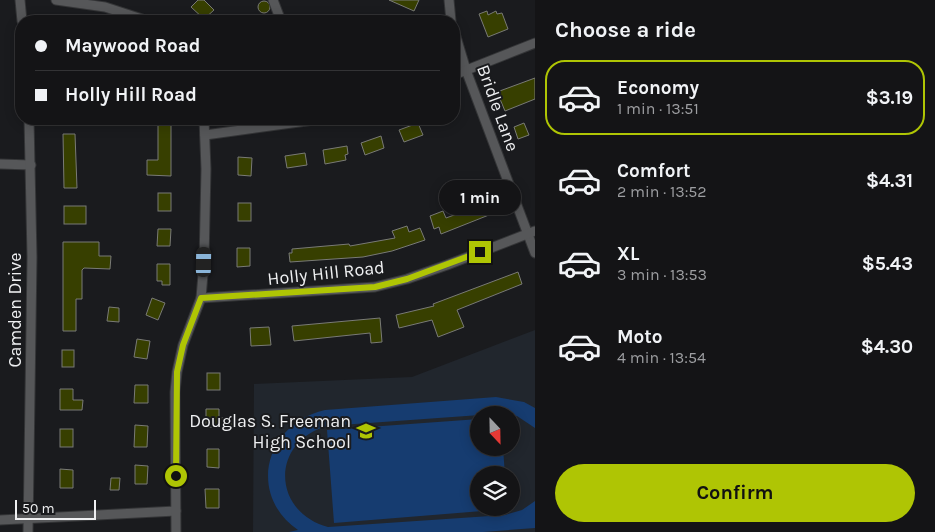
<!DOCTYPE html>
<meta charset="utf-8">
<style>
:root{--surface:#141416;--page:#1d1d1f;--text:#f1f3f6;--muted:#9d9ea1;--line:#333335;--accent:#afc504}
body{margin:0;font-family:Karla,sans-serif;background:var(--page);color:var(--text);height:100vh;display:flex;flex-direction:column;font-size:19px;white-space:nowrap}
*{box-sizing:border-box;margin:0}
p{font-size:16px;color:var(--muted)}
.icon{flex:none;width:28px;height:28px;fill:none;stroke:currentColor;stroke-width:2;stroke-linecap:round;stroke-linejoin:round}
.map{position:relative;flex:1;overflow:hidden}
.sheet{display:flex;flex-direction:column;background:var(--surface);width:400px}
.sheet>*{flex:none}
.banner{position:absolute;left:15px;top:15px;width:445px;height:110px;border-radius:20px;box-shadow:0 2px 12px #0003,0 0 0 1px var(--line);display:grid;align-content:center;height:110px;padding:0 20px;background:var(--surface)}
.needle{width:32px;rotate:158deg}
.fabs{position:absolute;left:470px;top:406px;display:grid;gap:10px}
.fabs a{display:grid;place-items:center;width:50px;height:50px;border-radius:50%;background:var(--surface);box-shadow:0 2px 12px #0003,0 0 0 1px var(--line);font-size:25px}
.scale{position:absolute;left:15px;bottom:12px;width:81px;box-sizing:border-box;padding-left:5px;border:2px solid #eff0f2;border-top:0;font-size:14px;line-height:18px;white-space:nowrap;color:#eff0f2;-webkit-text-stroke:4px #1a1b1e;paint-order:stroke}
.end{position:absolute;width:22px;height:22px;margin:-11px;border:6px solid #afc504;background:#111;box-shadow:0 0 0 2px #111}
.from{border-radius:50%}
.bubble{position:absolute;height:35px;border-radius:18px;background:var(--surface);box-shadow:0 2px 12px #0003,0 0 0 1px var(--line);font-size:16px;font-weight:700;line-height:35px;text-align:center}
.car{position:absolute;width:15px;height:30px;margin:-15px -8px;border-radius:6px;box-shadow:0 0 4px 1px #0007;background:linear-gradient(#222 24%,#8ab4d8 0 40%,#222 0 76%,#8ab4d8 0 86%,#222 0)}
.banner b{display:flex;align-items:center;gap:18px;height:48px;font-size:19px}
.banner b+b{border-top:1px solid var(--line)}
.banner i{width:12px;height:12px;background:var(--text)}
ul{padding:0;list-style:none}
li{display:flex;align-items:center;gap:15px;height:75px;margin:0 10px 8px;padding:0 10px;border:2px solid transparent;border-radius:20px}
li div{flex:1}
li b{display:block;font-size:19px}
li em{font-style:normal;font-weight:700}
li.active{border-color:var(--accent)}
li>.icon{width:45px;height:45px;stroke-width:1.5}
h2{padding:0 20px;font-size:22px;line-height:60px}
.cta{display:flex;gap:10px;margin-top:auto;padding:10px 20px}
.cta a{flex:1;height:58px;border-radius:30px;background:var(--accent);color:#111;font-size:20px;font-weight:700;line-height:58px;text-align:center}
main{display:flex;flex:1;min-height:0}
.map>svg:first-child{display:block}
</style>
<main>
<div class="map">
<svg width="535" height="532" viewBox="0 0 535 532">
<rect width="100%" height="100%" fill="#1a1b1e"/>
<path fill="#21262d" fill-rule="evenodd" d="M535,330V532H253L254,384L412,377ZM479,415H511V448H479ZM479,475H511V508H479Z"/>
<g fill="#163c70">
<path d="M496,397L524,402L535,408V428L517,416L494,414L327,426C270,442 272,512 328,527L505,515L522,510L535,501V528L483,532H289L298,530C246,494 266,423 325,410Z"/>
<polygon points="479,419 479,448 503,448 505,475 479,475 479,508 507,508 507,509 334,523 327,430"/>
</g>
<g fill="#373f00" stroke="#797a76">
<polygon points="198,0 204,0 214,10 204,19 191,7"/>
<polygon points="389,0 419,0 414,11"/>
<circle cx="264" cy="7" r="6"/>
<polygon points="487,11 488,15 496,11 497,14 502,13 508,29 488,37 479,14"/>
<polygon points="535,78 535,99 505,111 497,92"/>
<polygon points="158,123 171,123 171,176 147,175 147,160 158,160"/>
<polygon points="418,123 423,135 404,142 399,130"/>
<polygon points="524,123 529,135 518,139 514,127"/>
<polygon points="63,134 75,134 77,188 64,188"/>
<polygon points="381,136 384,148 365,155 361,143"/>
<polygon points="347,146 348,154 345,155 346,160 325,164 323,150"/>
<polygon points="305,153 307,165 287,168 285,156"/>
<polygon points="238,157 252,158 251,176 238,175"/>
<rect x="158" y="193" width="13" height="18"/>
<polygon points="492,194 499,211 441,234 439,227 434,229 430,216 443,211 446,218 468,210 466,205"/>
<rect x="238" y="203" width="13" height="18"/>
<rect x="64" y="206" width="22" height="18"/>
<polygon points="407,226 409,232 420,228 425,240 392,251 363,257 290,262 289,253 292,253 292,249 349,244 350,246 395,238 392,231"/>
<polygon points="158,229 171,229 170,246 157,246"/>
<polygon points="63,242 99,242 99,256 111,256 110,269 84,268 82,270 82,299 76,299 76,331 63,331"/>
<polygon points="237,248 250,248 250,266 237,267"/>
<polygon points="157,264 170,264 170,285 162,285 162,281 157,281"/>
<polygon points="518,272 522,284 457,310 464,327 438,337 432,320 399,328 396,315 434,306 433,304"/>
<polygon points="152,298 165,303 158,320 146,315"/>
<polygon points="109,307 119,308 119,322 107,321"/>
<polygon points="380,318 382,342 371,343 370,333 294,341 292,326"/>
<polygon points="269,327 271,345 251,346 250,328"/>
<polygon points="137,339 150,341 147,359 134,357"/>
<rect x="62" y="350" width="12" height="17"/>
<rect x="207" y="373" width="13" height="17"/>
<polygon points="135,385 148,385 148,403 134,403"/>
<polygon points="60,389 73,389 73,400 83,400 82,410 60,410"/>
<polygon points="206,409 219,409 219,418 232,418 232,427 206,427"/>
<polygon points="135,425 148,426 147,447 134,447"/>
<rect x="60" y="429" width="13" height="18"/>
<polygon points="207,449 219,449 219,468 207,467"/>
<polygon points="135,465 148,466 147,484 135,484"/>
<polygon points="60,469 73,470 73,488 60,488"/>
<polygon points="111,478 120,478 119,490 110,490"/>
<polygon points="205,489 219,489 219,508 206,508"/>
</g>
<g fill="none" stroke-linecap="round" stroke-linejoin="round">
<g stroke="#343537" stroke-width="11">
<g id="street">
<polyline points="20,0 22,21"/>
<polyline points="56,0 105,7 148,21"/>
<polyline points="273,0 281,21"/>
<polyline points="449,0 451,21"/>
<polyline points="454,30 466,70 535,253"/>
<polyline points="454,75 535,43"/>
<polyline points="205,135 321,119"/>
<polyline points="0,164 31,165"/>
<polyline points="201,298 375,287 407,279 447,265 535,231"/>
<polyline points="0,520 176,511"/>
<polyline points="28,532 32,257 29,119"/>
<polyline points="176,532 175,392 177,372 183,345 201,298 204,262 206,169 204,119"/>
</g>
</g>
<use href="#street" stroke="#565759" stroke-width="9"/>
</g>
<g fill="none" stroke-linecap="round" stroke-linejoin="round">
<polyline stroke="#afc504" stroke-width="6" points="176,476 177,372 183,345 201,298 375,287 407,279 480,252"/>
</g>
<defs>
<g id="school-bare" transform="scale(1.5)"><path d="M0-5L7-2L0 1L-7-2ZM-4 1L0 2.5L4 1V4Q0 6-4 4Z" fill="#afc504" stroke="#1a1b1e" stroke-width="2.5" paint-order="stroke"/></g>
</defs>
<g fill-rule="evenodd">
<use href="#school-bare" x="366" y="431"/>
</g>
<g text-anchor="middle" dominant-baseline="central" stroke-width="4" stroke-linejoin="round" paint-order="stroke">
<g font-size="18" fill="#eff0f2" stroke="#1a1b1e">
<text transform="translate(498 108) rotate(70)">Bridle Lane</text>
<text transform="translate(326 273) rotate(-6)">Holly Hill Road</text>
<text transform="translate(15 310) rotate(-90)">Camden Drive</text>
</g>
<g font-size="18" fill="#eff0f2" stroke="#1a1b1e" text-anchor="end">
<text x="351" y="421">Douglas S. Freeman<tspan x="351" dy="21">High School</tspan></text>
</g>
</g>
</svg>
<div class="fabs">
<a><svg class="needle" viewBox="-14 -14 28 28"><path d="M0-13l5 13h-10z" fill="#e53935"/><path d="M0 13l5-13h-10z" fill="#9d9ea1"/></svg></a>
<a><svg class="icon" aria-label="layers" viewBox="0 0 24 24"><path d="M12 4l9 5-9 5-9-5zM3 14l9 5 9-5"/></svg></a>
</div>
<div class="scale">50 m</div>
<i class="end from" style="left:176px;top:476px"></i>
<i class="end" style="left:480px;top:252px"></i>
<div class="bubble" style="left:439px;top:180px;width:82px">1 min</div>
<i class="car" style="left:204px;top:262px;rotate:1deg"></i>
<div class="banner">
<b><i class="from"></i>Maywood Road</b>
<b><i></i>Holly Hill Road</b>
</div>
</div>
<section class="sheet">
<h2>Choose a ride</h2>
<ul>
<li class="active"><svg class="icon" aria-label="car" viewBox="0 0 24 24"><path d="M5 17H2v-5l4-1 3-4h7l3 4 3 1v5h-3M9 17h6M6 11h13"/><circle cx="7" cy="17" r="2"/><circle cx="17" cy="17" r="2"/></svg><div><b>Economy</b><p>1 min · 13:51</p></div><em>$3.19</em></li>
<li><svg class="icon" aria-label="car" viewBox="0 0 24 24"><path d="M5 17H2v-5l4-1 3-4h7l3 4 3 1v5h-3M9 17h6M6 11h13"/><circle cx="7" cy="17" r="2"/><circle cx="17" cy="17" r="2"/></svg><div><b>Comfort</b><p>2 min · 13:52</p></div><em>$4.31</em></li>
<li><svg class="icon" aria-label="car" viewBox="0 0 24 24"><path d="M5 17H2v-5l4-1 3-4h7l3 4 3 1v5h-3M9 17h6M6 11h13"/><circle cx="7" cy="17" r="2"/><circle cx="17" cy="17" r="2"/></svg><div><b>XL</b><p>3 min · 13:53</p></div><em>$5.43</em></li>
<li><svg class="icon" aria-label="car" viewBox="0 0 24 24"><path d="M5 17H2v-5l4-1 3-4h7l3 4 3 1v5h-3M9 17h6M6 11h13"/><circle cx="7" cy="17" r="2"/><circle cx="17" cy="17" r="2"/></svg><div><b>Moto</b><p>4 min · 13:54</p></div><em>$4.30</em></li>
</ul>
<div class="cta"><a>Confirm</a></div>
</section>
</main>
